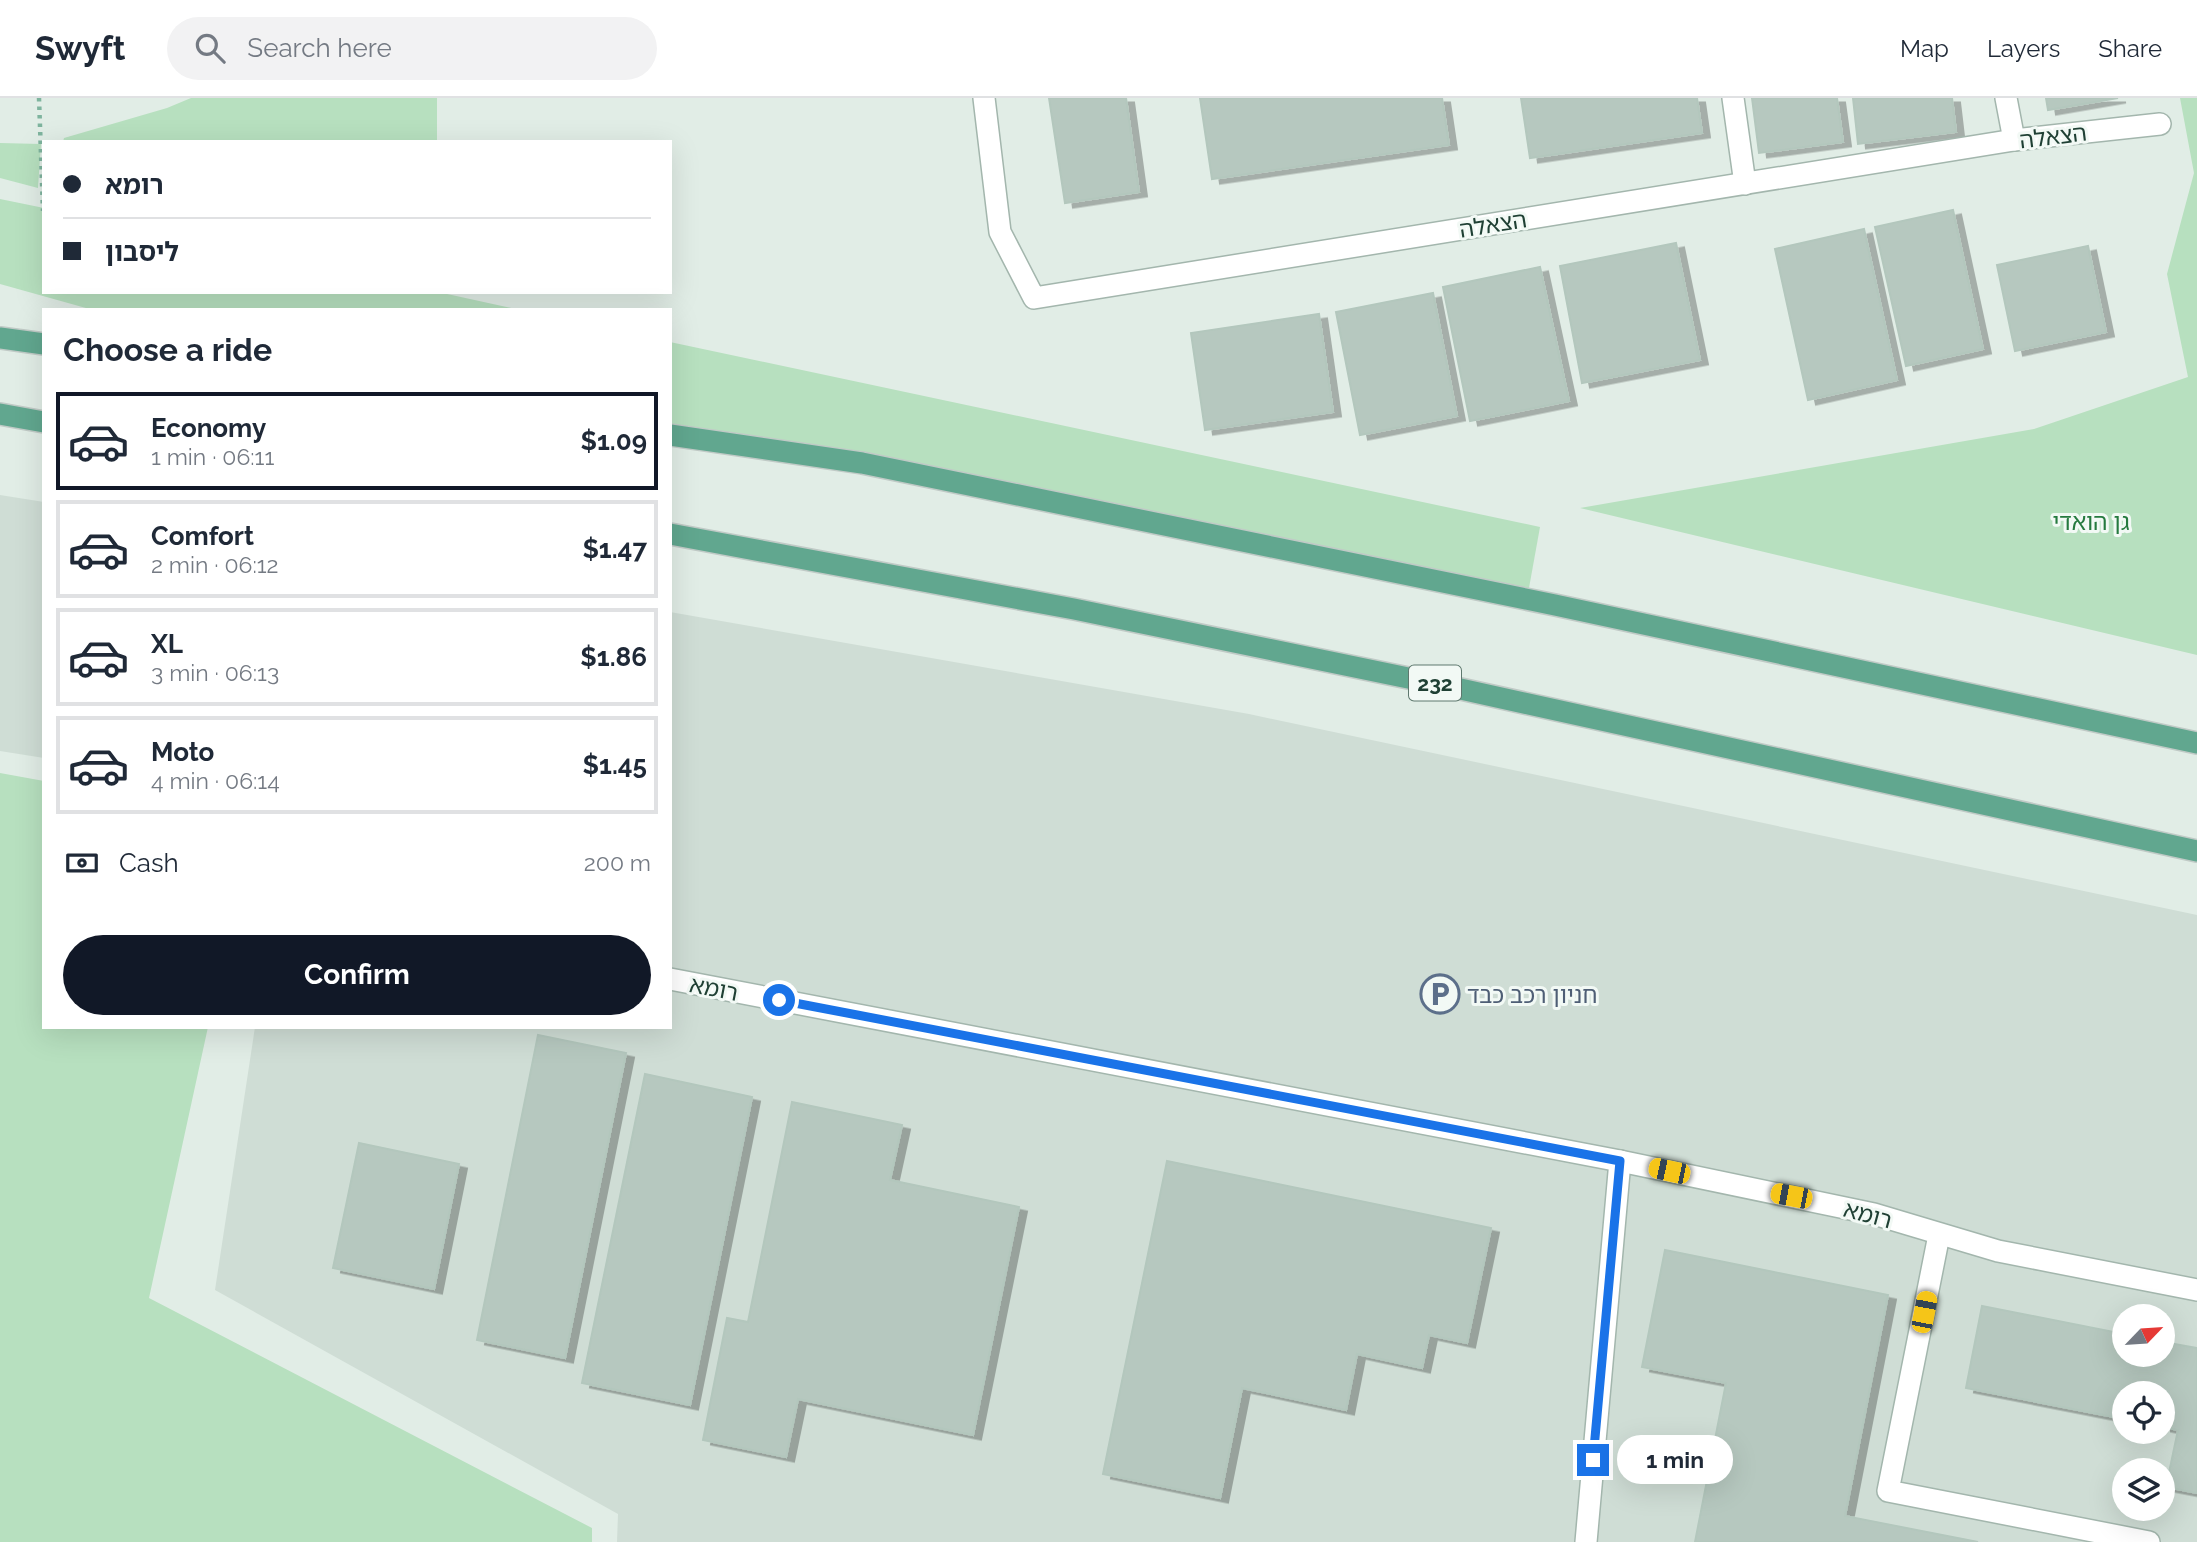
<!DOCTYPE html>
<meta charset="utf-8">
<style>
:root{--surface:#fff;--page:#f2f2f3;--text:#1f2937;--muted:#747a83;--line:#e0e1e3;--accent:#111827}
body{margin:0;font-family:Raleway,"Noto Sans Hebrew",sans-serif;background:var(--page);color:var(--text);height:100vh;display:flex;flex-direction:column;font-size:26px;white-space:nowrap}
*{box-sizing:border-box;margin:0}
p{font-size:23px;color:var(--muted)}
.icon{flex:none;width:38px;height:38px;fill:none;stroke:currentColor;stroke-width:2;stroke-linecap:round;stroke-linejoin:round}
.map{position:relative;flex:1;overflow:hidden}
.details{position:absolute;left:42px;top:210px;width:630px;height:721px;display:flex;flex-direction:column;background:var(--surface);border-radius:0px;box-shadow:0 7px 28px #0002}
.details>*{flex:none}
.guide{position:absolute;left:42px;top:42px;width:630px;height:154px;border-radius:0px;box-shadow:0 7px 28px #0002;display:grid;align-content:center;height:154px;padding:0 21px;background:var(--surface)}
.needle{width:46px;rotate:65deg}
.tools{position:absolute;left:2112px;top:1206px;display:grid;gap:14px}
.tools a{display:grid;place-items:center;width:63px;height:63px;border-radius:50%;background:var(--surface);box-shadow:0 7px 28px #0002;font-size:35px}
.end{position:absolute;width:32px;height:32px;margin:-16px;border:9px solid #1a73e8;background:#fff;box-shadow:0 0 0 4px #fff}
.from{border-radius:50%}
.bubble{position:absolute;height:49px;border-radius:24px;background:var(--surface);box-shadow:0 7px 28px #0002;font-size:23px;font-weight:700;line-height:49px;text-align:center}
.car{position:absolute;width:21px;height:42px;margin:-21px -10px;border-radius:9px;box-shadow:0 0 5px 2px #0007;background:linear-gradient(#f5c518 24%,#345 0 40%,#f5c518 0 76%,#345 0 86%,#f5c518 0)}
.guide b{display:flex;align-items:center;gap:24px;height:66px;font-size:26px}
.guide b+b{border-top:2px solid var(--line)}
.guide i{width:18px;height:18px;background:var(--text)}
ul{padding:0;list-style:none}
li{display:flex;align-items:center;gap:21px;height:98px;margin:0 14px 10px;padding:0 7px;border:4px solid var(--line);border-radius:0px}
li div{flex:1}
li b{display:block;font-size:26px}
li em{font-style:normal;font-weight:700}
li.current{border-color:var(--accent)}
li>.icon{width:63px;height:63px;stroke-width:1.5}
h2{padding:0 21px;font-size:32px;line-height:84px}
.pay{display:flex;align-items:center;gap:18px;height:77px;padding:0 21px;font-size:26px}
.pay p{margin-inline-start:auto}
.cta{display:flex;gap:14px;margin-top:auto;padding:14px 21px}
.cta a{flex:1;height:80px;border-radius:42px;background:var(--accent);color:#fff;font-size:28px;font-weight:700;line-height:80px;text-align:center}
header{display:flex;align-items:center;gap:42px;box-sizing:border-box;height:98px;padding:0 35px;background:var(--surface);border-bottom:2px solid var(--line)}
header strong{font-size:33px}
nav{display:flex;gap:38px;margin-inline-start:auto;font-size:24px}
.search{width:490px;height:63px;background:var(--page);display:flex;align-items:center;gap:18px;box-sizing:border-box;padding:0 24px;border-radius:38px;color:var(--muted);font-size:26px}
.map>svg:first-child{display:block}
</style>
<header>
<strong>Swyft</strong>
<div class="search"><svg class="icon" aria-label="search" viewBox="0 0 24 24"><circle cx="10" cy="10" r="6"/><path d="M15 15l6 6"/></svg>Search here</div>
<nav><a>Map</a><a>Layers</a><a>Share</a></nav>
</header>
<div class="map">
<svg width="2197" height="1444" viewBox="0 0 2197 1444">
<defs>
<filter id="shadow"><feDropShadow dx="8" dy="4.5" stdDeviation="0" flood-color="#0004"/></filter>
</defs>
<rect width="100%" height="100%" fill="#e1ede6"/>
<g fill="#cfddd5" fill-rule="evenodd">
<polygon points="0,397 44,404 44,660 0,653"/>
<path d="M670,514L1249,616L2197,817V1444H617L618,1416L215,1192L255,929H670ZM2124,1218H2163V1256H2124ZM2124,1295H2163V1334H2124ZM2124,1372H2163V1410H2124Z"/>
</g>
<g fill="#b7e0bf">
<polygon points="191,0 437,0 437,44 63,44 64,40 167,10"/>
<polygon points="2180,0 2197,0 2197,557 1580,410 2034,331 2188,279 2167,176 2194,75"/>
<polygon points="0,45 41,46 38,90 0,80"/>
<polygon points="0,101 44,110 44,194 438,194 520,212 93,212 0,186"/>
<polygon points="670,244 1540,429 1527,501 670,331"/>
<polygon points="0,675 44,683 44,929 208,929 149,1200 592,1430 592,1444 0,1444"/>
</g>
<g fill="#b6c8bf" stroke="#b3c7bd" stroke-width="2" filter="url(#shadow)">
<polygon points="1049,0 1126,0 1139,94 1065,105"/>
<polygon points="1200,0 1442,0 1449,47 1212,81"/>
<polygon points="1521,0 1697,0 1702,35 1530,60"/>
<polygon points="1752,0 1837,0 1843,44 1759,55"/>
<polygon points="1853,0 1952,0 1956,34 1858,46"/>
<polygon points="2046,0 2118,0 2048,12"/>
<polygon points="1953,112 1983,251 1906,268 1875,129"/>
<polygon points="1864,131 1897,282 1808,302 1775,151"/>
<polygon points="1676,145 1700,262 1582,285 1560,168"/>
<polygon points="2088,148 2106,234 2015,253 1997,167"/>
<polygon points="1540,169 1569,303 1470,323 1443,189"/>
<polygon points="1433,195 1457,318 1360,337 1336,214"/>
<polygon points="1319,216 1333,314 1205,332 1191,235"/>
<polygon points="538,937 626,955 565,1260 477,1242"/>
<polygon points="645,976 752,999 690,1307 582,1285"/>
<polygon points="792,1004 902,1027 890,1082 1019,1109 973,1337 798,1301 786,1359 703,1342 727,1220 748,1224"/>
<polygon points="359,1045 459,1066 434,1191 333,1170"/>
<polygon points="1167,1063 1491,1130 1467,1245 1429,1237 1422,1270 1357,1256 1346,1312 1242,1290 1220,1400 1103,1376"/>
<polygon points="1665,1152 1888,1197 1845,1418 1978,1444 1695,1444 1726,1285 1642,1269"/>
<polygon points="1982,1208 2124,1236 2124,1256 2163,1256 2163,1244 2197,1250 2197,1395 2166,1389 2178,1332 2163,1329 2163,1295 2124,1295 2124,1321 1966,1290"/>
</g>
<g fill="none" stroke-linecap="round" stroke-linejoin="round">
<g stroke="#a3b6ad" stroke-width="24">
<g id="street">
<polyline points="984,0 1000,134 1034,200 2014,42 2160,26"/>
<polyline points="1733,0 1745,86"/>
<polyline points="2006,0 2014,42"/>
<polyline points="670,881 1620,1063 1874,1116 1998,1153 2197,1192"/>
<polyline points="1939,1137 1888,1393 2149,1444"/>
<polyline points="1586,1444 1620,1063"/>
</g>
</g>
<g stroke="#c0cac6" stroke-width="24">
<g id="primary">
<polyline points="0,240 44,246"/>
<polyline points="0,316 44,324"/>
<polyline points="670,337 862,365 1555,507 2197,645"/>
<polyline points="670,436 1074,511 1447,588 2197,753"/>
</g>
</g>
<polyline stroke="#7eb49e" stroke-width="4.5" stroke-dasharray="3.5 5" stroke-linecap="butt" points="39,0 43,113"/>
<use href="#street" stroke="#fff" stroke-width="21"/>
<use href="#primary" stroke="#61a78f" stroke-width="21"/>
</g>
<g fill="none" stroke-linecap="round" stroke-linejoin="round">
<polyline stroke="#1a73e8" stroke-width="9" points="779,902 1620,1063 1593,1362"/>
</g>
<defs>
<g id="parking-ring" transform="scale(2.0125)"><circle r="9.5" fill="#f2f9f5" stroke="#5c6f8a" stroke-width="1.5"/><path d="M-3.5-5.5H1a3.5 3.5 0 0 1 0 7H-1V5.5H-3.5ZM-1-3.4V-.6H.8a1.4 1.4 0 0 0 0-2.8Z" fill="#5c6f8a"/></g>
</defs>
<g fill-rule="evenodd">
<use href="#parking-ring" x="1440" y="896"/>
</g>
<g text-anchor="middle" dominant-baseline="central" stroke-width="6" stroke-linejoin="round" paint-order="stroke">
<rect fill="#f2f9f5" stroke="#5e786e" stroke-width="2" x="1409" y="567.5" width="52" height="35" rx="5"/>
<g font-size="21" font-weight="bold" fill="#1f4034">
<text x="1435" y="585">232</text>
</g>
<g font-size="23" fill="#1f4034" stroke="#f2f9f5">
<text transform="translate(2053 38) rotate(-7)">הצאלה</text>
<text transform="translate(1493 126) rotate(-9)">הצאלה</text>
<text transform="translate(714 890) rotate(11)">רומא</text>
<text transform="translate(1868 1116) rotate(15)">רומא</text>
</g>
<g font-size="23" fill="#257a3f" stroke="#f2f9f5">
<text x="2091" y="423">גן הואדי</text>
</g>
<g font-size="23" fill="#4e5e75" stroke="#f2f9f5" text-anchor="start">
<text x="1467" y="896">חניון רכב כבד</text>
</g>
</g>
</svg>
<div class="tools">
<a><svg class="needle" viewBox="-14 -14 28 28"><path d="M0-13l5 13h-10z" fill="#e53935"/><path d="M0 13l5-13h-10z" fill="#747a83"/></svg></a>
<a><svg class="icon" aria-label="locate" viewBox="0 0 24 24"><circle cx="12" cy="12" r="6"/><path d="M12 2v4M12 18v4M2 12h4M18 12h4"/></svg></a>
<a><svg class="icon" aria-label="layers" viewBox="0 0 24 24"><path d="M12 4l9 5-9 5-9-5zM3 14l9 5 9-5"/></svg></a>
</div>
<i class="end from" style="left:779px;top:902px"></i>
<i class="end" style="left:1593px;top:1362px"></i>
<div class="bubble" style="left:1617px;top:1337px;width:116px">1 min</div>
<i class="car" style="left:1669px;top:1073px;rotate:282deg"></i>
<i class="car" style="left:1791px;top:1098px;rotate:281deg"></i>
<i class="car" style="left:1924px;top:1214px;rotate:11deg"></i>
<div class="guide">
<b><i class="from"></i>רומא</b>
<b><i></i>ליסבון</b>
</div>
<section class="details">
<h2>Choose a ride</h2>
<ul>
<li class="current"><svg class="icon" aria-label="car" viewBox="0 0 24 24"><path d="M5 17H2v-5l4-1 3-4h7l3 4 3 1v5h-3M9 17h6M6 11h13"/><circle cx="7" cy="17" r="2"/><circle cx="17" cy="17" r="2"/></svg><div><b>Economy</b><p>1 min · 06:11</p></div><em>$1.09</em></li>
<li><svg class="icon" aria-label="car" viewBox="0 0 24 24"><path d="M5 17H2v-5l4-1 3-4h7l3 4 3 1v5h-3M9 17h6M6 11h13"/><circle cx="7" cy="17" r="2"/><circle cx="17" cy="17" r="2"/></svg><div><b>Comfort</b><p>2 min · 06:12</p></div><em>$1.47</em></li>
<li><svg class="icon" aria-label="car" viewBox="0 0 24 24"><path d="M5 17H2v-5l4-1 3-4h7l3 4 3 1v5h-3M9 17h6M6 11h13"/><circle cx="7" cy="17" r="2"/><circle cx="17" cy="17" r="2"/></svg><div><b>XL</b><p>3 min · 06:13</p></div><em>$1.86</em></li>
<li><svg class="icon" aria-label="car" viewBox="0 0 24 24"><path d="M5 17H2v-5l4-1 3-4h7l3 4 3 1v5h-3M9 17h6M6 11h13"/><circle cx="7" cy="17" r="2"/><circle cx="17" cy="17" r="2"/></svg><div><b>Moto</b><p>4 min · 06:14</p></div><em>$1.45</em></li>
</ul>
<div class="pay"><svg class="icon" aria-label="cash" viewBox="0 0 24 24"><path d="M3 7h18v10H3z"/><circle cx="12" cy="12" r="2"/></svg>Cash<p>200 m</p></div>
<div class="cta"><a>Confirm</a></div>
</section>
</div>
